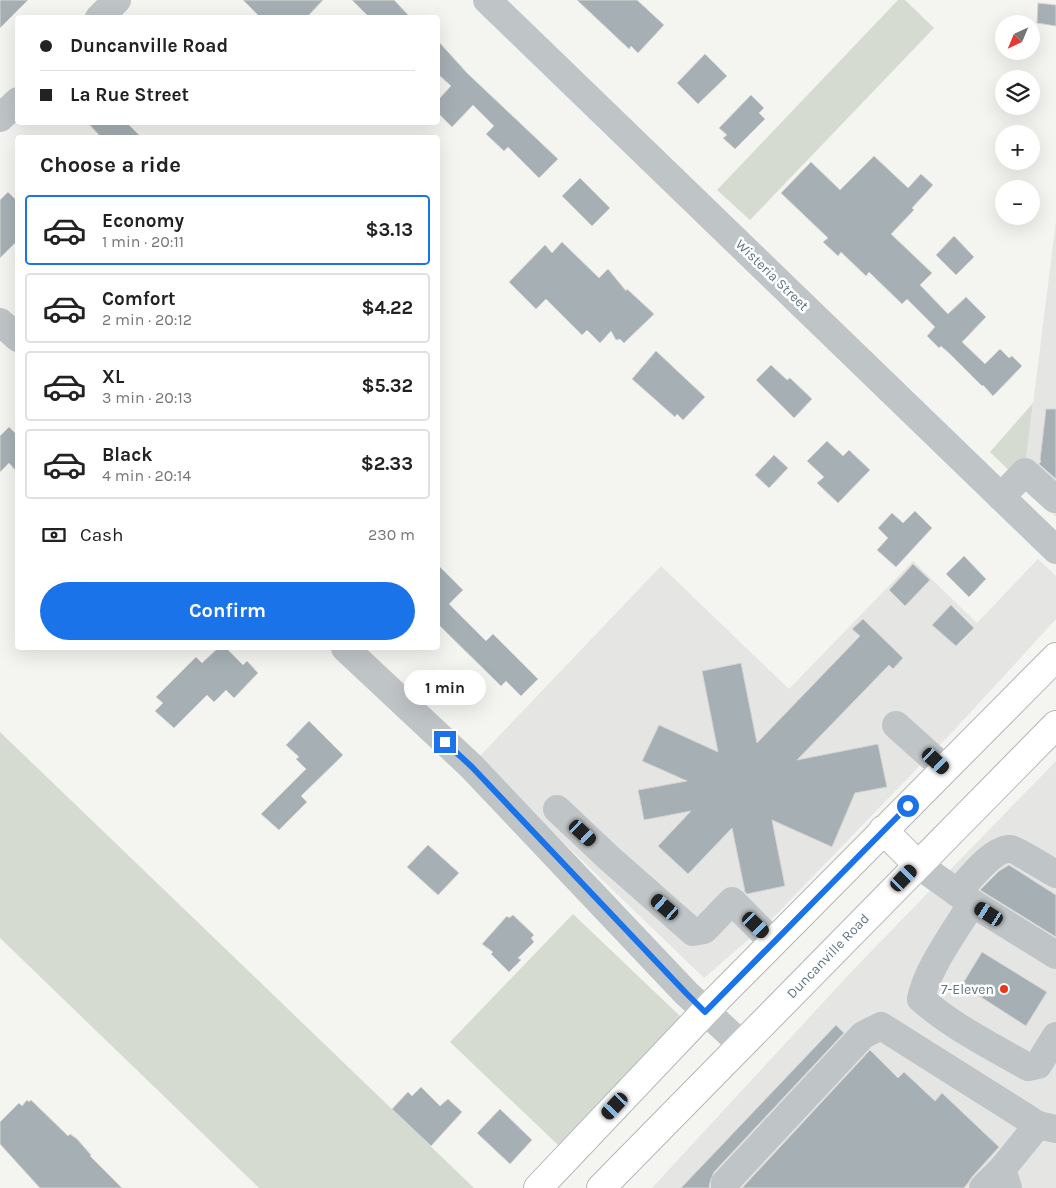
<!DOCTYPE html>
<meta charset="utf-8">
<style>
:root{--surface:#fff;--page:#f2f2f2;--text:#222;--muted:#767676;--line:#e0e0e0;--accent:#1a73e8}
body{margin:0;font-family:Karla,sans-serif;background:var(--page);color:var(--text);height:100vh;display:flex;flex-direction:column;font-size:19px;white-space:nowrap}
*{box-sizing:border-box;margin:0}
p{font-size:16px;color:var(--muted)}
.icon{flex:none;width:28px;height:28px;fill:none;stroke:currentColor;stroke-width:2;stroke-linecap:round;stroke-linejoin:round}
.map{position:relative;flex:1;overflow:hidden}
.side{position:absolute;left:15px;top:135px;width:425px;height:515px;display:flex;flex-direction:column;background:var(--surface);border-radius:5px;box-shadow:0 5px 20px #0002}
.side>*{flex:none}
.hud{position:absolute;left:15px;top:15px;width:425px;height:110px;border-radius:5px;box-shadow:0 5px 20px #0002;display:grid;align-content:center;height:110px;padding:0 25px;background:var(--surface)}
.needle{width:32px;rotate:224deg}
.buttons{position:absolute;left:995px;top:15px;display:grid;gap:10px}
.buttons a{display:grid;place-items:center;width:45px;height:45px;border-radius:50%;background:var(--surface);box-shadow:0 5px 20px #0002;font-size:25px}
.end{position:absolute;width:22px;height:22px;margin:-11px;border:6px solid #1a73e8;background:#fff;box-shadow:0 0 0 2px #fff}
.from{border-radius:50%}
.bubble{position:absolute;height:35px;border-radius:18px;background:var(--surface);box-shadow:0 5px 20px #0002;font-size:16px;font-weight:700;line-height:35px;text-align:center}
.car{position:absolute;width:15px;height:30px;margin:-15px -8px;border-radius:6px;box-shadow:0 0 4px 1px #0007;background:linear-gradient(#222 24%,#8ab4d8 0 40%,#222 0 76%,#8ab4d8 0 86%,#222 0)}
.hud b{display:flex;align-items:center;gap:18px;height:48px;font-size:19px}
.hud b+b{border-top:1px solid var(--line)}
.hud i{width:12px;height:12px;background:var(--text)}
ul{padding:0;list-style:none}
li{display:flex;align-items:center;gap:15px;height:70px;margin:0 10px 8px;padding:0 15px;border:2px solid var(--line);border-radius:5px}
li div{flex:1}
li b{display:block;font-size:19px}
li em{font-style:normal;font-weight:700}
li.on{border-color:var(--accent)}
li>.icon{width:45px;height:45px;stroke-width:1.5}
h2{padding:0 25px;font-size:22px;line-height:60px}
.pay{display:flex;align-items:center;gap:12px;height:55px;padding:0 25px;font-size:19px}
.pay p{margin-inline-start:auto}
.button{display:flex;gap:10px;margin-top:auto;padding:10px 25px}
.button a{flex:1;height:58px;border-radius:30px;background:var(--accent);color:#fff;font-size:20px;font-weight:700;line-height:58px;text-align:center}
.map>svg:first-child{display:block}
</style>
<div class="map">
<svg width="1056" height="1188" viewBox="0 0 1056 1188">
<rect width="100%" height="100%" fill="#f4f4f0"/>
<g fill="#e5e5e4">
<polygon points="1056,221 1056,517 1023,484"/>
<polygon points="1038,559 1056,576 1056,619 957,727 772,919 704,978 477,759 661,566 789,689 913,561 977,623"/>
<polygon points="1056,761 1056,1188 652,1188 853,970"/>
</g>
<g fill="#d6dbd1">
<polygon points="898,0 905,0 934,28 750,220 717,190"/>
<polygon points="1033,403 1023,484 990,452"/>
<polygon points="0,732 474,1188 259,1188 0,938"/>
<polygon points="573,914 702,1037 578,1164 450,1042"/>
</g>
<g fill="#a6b0b4" stroke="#d5d5d3">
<polygon points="0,0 28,0 0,28"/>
<polygon points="243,0 323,0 306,18 261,18"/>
<polygon points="352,0 394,0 411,18 370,18"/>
<polygon points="577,0 637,0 664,25 638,53 631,46 629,49"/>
<polygon points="1038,3 1056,5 1056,26 1037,23"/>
<polygon points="438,41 467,73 558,159 539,178 508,147 504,151 486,134 494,126 473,105 452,127 438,113 438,100 451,86 438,74"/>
<polygon points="705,54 727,76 698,104 677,83"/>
<polygon points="751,95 764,108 759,113 765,119 735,149 723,138 727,135 719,128"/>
<polygon points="87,122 126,122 142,138 102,138"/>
<polygon points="874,156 908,188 921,174 933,185 912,208 914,210 891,234 932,273 920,285 948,314 966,297 986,317 962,342 985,364 1000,349 1009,358 1012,356 1022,366 993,396 983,385 982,386 950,354 941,346 939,348 927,336 935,327 907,299 902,304 869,272 866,276 841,252 838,256 823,242 828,238 781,193 811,162 840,190"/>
<polygon points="580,178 610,208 592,226 562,196"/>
<polygon points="8,192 18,202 18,240 0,258 0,200"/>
<polygon points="954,236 974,257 956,275 936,255"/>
<polygon points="562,242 599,278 608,269 626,291 627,289 654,314 624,343 620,339 616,340 611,331 600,343 587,330 582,335 546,299 536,309 509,282 545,245 552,253"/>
<polygon points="656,351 705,397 683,420 677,414 675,417 632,379"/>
<polygon points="771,365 787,380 790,378 812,399 794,418 756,380"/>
<polygon points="1046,409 1056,409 1056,479 1039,464 1041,461 1040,460"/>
<polygon points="9,427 18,436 18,473 9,463 0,472 0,436"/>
<polygon points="827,441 843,456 849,450 870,470 838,503 817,483 824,477 807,461"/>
<polygon points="774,455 788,468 769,488 755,475"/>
<polygon points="915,511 932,528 896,567 877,550 888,538 878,528 892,513 903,523"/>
<polygon points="964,556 986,579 969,597 946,574"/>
<polygon points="913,564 930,580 905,606 889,590"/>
<polygon points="438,565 463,590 449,604 486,641 493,634 538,679 521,696 506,681 501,686 438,624"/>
<polygon points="951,605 974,628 956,646 932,625"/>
<polygon points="863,619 903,658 893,669 889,665 797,760 878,744 887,787 855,793 832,847 772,820 785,886 747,894 745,892 732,828 688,874 658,846 691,811 644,820 638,790 687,781 642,761 659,725 718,752 702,671 741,663 757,743 860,636 852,629"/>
<polygon points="218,648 226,648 243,665 247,661 258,673 234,698 226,690 214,702 207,695 174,728 155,711 163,703 156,697 196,657 202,663"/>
<polygon points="309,721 343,755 301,796 307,802 279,830 261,814 306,769 296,759 299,757 286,745"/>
<polygon points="428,845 459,873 438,895 407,867"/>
<polygon points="1009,865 1056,895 1056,937 980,890 999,871"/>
<polygon points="513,915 534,935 531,938 534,942 518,958 521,960 509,972 491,954 493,952 482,944 507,916 509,918"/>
<polygon points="982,952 1047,992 1026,1026 962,985"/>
<polygon points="836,1025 844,1033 714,1172 710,1182 709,1188 681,1188"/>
<polygon points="870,1050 898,1078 904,1072 935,1101 942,1093 999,1147 972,1177 968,1183 964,1188 742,1188"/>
<polygon points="421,1087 440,1106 448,1099 462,1112 431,1146 392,1109 408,1092 412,1096"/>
<polygon points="27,1100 29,1102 31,1100 68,1136 70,1134 77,1139 91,1155 90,1156 122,1188 40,1188 0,1144 0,1122 19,1103 22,1106"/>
<polygon points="500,1109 532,1140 510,1164 477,1133"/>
</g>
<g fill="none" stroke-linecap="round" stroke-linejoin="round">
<g stroke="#b2b7ba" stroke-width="30">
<g id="major">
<polyline points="883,830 917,864"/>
<polyline points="538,1188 717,999 1056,657"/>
<polyline points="601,1188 1056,725"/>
</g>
</g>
<g stroke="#bfc4c6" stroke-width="28">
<polyline points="487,0 1056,550"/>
<polyline points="99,18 117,0"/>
<polyline points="0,118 18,101"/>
<polyline points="0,322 18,338"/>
<polyline points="1001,497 1025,472 1055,499"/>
<polyline points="345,648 472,767 686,993 742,1045"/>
<polyline points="896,725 945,769"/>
<polyline points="557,809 609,858 693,932 704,930 732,901 773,942"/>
<polyline points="917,864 972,903 1056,955"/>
<path d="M957,893C968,881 993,847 1011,849C1017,850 1048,870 1056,874"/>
<path d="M972,903C956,930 926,970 921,999C953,1027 991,1046 1028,1067L1038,1065L1056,1036"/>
<polyline points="725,1188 725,1183 863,1035 881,1026 1038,1125 1056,1129"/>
<polyline points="983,1188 1002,1169"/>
<polyline points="1008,1188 1002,1169 1038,1125"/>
</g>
<use href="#major" stroke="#fff" stroke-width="28"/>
</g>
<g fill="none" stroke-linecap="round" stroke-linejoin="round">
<polyline stroke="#1a73e8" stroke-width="6" points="445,742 472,767 686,993 705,1012 908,806"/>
</g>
<circle fill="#e9361b" stroke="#fff" stroke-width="2" cx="1004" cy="989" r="5"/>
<g text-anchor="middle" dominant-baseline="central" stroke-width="5" stroke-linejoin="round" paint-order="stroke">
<g font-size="14" fill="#627782" stroke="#fff">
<text transform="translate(772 275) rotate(44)">Wisteria Street</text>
<text transform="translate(828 956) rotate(-46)">Duncanville Road</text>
</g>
<g font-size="14" fill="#627782" stroke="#fff" text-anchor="end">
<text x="994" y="989">7-Eleven</text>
</g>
</g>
</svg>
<div class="buttons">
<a><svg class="needle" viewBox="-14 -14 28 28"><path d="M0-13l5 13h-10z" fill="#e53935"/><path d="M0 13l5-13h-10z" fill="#767676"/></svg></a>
<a><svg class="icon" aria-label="layers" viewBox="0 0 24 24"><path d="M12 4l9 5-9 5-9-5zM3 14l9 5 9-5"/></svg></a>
<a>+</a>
<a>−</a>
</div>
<i class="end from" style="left:908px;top:806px"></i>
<i class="end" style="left:445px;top:742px"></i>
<div class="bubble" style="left:404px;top:670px;width:82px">1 min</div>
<i class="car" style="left:936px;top:761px;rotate:133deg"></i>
<i class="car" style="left:583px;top:833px;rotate:133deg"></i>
<i class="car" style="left:904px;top:878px;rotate:44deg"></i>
<i class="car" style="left:665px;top:907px;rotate:311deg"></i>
<i class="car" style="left:989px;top:914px;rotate:302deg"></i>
<i class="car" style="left:756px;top:925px;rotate:134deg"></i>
<i class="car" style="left:615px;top:1106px;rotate:223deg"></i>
<div class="hud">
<b><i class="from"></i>Duncanville Road</b>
<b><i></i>La Rue Street</b>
</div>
<section class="side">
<h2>Choose a ride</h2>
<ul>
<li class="on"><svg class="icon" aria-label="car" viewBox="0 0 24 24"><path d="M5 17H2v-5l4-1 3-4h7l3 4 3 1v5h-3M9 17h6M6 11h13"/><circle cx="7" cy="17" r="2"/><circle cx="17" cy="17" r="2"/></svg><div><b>Economy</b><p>1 min · 20:11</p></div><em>$3.13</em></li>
<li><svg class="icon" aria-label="car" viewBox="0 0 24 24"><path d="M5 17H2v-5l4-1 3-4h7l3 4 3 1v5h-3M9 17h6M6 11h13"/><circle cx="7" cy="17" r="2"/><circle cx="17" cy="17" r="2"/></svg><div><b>Comfort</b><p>2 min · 20:12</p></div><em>$4.22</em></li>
<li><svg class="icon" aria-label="car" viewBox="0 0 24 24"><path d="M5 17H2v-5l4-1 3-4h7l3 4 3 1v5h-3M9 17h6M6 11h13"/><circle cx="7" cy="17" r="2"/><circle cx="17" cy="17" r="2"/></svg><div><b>XL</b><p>3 min · 20:13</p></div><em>$5.32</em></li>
<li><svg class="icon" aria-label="car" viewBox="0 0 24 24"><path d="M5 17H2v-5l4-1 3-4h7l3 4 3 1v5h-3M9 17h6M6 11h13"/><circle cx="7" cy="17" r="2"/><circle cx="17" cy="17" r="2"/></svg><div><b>Black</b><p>4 min · 20:14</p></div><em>$2.33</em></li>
</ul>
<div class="pay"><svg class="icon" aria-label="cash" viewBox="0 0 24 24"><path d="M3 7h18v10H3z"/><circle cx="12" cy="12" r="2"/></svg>Cash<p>230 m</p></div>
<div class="button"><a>Confirm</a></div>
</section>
</div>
